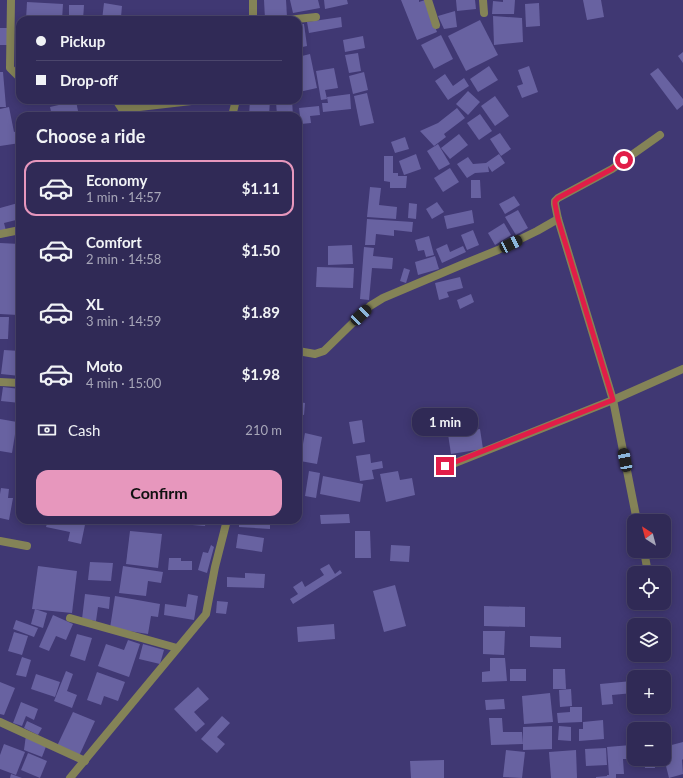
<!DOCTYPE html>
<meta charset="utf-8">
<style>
:root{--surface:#302a56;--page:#3c3660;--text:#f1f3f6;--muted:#a8a7b9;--line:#4b466c;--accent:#e797bd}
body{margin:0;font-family:Lato,sans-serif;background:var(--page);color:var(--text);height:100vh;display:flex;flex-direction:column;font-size:15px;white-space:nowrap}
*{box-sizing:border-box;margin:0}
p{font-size:13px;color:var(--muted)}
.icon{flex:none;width:22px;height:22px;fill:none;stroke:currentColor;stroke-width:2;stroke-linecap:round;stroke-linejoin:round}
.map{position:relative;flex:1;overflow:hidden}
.details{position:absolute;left:16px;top:112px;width:286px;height:412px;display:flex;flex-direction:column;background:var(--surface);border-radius:12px;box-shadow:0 2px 10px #0003,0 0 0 1px var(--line)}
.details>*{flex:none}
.top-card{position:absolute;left:16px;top:16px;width:286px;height:88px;border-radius:12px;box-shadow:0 2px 10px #0003,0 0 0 1px var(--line);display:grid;align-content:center;height:88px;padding:0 20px;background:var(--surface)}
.needle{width:26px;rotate:324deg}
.controls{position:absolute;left:627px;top:514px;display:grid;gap:8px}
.controls a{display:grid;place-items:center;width:44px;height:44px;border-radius:8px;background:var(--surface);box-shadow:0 2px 10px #0003,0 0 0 1px var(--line);font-size:20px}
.end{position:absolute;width:18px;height:18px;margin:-9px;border:5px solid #e11d48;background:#fff;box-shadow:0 0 0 2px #fff}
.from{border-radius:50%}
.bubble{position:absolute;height:28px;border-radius:12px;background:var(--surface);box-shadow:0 2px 10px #0003,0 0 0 1px var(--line);font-size:13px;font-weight:700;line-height:28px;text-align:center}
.car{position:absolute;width:12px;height:24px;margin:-12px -6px;border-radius:5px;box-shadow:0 0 3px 1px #0007;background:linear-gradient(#222 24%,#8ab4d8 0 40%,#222 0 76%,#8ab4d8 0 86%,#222 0)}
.top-card b{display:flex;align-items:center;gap:14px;height:38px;font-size:15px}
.top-card b+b{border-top:1px solid var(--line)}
.top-card i{width:10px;height:10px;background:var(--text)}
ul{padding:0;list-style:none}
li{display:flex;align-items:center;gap:12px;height:56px;margin:0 8px 6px;padding:0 12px;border:2px solid transparent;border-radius:12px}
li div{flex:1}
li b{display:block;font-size:15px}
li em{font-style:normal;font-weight:700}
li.active{border-color:var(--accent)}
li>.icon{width:36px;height:36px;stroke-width:1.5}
h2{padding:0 20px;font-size:18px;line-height:48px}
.pay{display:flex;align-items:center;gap:10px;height:44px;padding:0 20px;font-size:15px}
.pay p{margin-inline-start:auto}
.action{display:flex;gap:8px;margin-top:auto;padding:8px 20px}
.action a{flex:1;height:46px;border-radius:12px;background:var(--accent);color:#111;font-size:16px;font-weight:700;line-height:46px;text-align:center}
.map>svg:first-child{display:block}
</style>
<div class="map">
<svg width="683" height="778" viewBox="0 0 683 778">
<rect width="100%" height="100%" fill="#403873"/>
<g fill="#6862a1">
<polygon points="264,0 286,0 287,17 265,19"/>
<polygon points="290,0 318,0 320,8 293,13"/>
<polygon points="324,0 347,0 348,4 325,9"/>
<polygon points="401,0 419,0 419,2 425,0 437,32 417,40"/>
<polygon points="456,0 475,0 476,9 457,11"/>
<polygon points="503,0 515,0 514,14 492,14 493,1 503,2"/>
<polygon points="583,0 601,0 604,17 587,20"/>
<polygon points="27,2 63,4 62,20 26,20"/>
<polygon points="104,3 122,6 121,17 116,17 115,20 102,20"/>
<polygon points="539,3 540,26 526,27 525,4"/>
<polygon points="69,5 84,5 83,20 69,20"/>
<polygon points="455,11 457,27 444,29 438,16"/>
<polygon points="493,16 522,18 523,42 494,45"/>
<polygon points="132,17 147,19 147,20 132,20"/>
<polygon points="341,17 342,27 309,33 307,22"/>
<polygon points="480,20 498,55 466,71 448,36"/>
<polygon points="298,24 304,24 307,46 298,48"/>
<rect x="0" y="28" width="8" height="17"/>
<polygon points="441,35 453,59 434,69 421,45"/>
<polygon points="363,36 365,48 345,52 343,40"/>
<polygon points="683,52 683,63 678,56"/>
<polygon points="358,53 361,71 349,73 345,55"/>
<polygon points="310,54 317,88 299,92 298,87 298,57"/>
<polygon points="489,66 498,80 478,92 470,79"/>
<polygon points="529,66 538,92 522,98 517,86 523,84 518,70"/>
<polygon points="334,68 338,88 325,90 327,99 321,100 316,71"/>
<polygon points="658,68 683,99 683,105 677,110 650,74"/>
<polygon points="0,72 3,72 6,107 0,107"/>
<polygon points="364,72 368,90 353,94 349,76"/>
<polygon points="445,74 453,86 464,78 469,86 448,100 435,81"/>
<polygon points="468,91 480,102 468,115 456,104"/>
<polygon points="367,93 374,123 360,126 354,96"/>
<polygon points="350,94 351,109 323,112 322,103 328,103 327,97"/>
<polygon points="495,96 509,116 495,126 481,106"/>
<polygon points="250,100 270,100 269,116 249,116"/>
<polygon points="292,100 293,116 277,116 276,101"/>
<polygon points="76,101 79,116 52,116 50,107"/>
<polygon points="319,106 320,115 310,116 311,123 301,124 299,108"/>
<polygon points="9,107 14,132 20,130 20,143 0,146 0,109"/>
<polygon points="457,108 465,118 444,134 446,137 434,146 420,131 438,123"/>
<polygon points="480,114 492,131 479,140 467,123"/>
<polygon points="500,133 511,149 501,156 490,139"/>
<polygon points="459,134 468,145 450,159 441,148"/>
<polygon points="405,137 409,149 395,153 391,142"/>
<polygon points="438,144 450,164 439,170 427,151"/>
<polygon points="416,154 421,169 404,175 399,161"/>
<polygon points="499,154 505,163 492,172 488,166 489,172 475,173 467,178 457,164 468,157 473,164 486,163"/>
<polygon points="384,156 393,156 393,173 398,173 398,176 407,176 406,188 390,188 390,182 384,181"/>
<polygon points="450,168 459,182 443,192 434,178"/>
<polygon points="471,180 480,180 481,198 471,198"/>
<polygon points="370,187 381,188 379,205 397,207 396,219 367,217"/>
<polygon points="514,196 520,205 505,214 499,204"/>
<polygon points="437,202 444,212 432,219 426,209"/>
<polygon points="18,203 20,210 20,219 4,223 6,231 0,232 0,208"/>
<polygon points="409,203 417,204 416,219 408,218"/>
<polygon points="472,210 474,223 447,229 444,216"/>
<polygon points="518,210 528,228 516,235 505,217"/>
<polygon points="367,219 413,222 412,232 394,230 394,236 376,234 375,245 365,245"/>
<polygon points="504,223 511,235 495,245 488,233"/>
<polygon points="473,230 479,245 467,250 461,235"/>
<polygon points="429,236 434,255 426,257 424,250 418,251 415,240"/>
<polygon points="0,243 20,244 20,307 18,307 18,315 0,314"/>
<polygon points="447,244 450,252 463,246 466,252 442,263 436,249"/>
<polygon points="352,245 353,264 328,265 328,246"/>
<polygon points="364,247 374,248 373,256 393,258 392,269 372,268 369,300 360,299"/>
<polygon points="435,256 439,269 418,275 415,262"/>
<polygon points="317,267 354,268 353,288 316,287"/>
<polygon points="404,268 410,270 406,283 400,281"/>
<polygon points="460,277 463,288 447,292 449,297 439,300 435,283"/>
<polygon points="471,294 474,302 460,309 457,300"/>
<polygon points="0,317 9,317 8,339 0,339"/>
<polygon points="4,350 20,351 20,376 1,374"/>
<polygon points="3,387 20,389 20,403 1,401"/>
<polygon points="298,402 305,403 304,415 298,414"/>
<polygon points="0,419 17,422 12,453 0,451"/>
<polygon points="362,420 365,442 353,444 349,422"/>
<polygon points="480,429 483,449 451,454 448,434"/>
<polygon points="305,433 322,437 317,464 300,461"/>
<polygon points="370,454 371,463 382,461 383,468 372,470 374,479 360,481 356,456"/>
<polygon points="309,471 320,473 316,498 305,496"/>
<polygon points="398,471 400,480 412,478 415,495 386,502 380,474"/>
<polygon points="323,476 363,484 360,502 320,494"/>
<polygon points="19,487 20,487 20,501 17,501"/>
<polygon points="1,488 9,489 8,498 13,498 9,520 0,518 0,494"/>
<polygon points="349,514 350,523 321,524 320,515"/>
<polygon points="48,520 86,520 81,544 68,541 70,532 46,527"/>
<polygon points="180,520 206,520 205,526 180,524"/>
<polygon points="239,520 270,520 270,529 239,527"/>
<polygon points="130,531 162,534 158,568 126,564"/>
<polygon points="355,531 370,531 371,558 355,558"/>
<polygon points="238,534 264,538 262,552 236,548"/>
<polygon points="211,545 214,547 207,573 198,570 203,552 208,553"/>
<polygon points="391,545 410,546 409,562 390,561"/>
<polygon points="169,558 181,558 181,561 192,561 192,570 168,570"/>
<polygon points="90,562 113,563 111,581 88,580"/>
<polygon points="329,564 335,574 340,570 342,573 293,604 290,599 298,594 293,587 302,581 305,587 324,575 320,569"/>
<polygon points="38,566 77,571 72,613 32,609"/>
<polygon points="123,566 163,572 161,583 148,581 146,596 119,593"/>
<polygon points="245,573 265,574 264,588 227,587 227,577 245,578"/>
<polygon points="395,585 406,626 384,632 373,591"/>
<polygon points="85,594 110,597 109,609 98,607 96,621 82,619"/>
<polygon points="188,594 198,596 194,620 164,615 165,604 186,607"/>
<polygon points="115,596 160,604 158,617 151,616 148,634 110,628"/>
<polygon points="217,601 228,602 226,614 216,613"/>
<polygon points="484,606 525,607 525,627 484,626"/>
<polygon points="35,609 47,613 43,628 31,624"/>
<polygon points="53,615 73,624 66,640 56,636 49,651 39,647"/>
<polygon points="16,620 38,628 34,637 13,629"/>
<polygon points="334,624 335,639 298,642 297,627"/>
<polygon points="483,631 505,631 504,655 483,654"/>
<polygon points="14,632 28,636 22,655 8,651"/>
<polygon points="77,634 92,638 85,661 70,656"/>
<polygon points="530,636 561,637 561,648 530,647"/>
<polygon points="128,640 140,644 129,677 98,666 106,644 124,650"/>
<polygon points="143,644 164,650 160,664 139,659"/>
<polygon points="22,657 31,660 26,677 16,675"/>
<polygon points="490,658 505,658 507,681 482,682 482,672 490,671"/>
<rect x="510" y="669" width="16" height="12"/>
<polygon points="553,669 565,669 566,689 553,689"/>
<polygon points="66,671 73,674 67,691 77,695 72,708 54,701"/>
<polygon points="97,672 125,682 118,701 104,696 101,705 87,700"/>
<polygon points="36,674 60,682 55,697 31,689"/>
<polygon points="632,681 633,693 612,695 613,704 602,705 600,684"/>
<polygon points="0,682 15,688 4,715 0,714"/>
<polygon points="198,687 209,699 194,712 205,724 196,732 174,709"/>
<polygon points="571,689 572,706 560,707 559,690"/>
<polygon points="550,693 553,722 524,724 522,696"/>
<polygon points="504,699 505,709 486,710 485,700"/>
<polygon points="21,702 38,709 34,720 26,716 22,726 13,723"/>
<polygon points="570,707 582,707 582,722 558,723 557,713 570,712"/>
<polygon points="73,712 95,721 79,756 57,746"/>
<polygon points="222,716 230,723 217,737 225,744 217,753 201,739"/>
<polygon points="489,718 502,718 503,732 522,732 523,744 491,745"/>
<polygon points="603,720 604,739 579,741 579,729 583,729 583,722"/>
<polygon points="27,721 42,728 38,735 24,728"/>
<polygon points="650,721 650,729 634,729 634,742 632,742 631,722"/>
<polygon points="552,726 552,749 523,750 523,727"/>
<polygon points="559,726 571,727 571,741 558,740"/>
<polygon points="26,735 47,744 42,757 24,750"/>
<polygon points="683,742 683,759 682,760 683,774 669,778 664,758 664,747"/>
<polygon points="4,744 25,752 16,775 0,769 0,755"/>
<polygon points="631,745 632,759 623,759 624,774 616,774 616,778 596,778 596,777 607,776 607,775 609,775 607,747"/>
<polygon points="606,748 607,765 586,766 585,749"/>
<polygon points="506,750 525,752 522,778 503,777"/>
<polygon points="576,750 577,778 551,778 549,752"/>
<polygon points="28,753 47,761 40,778 21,770"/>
<polygon points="644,759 654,759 655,768 645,768"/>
<polygon points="444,760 444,778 411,778 410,761"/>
<polygon points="11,774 22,778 10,778"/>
</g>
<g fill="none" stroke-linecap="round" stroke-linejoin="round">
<g stroke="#848357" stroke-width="8">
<polyline points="11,0 10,68 20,78"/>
<polyline points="428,0 436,25"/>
<polyline points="483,0 484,13"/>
<polyline points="253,20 253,0"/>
<polyline points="287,20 316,17"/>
<polyline points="116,100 122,109 200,100"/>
<polyline points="232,116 236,100"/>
<polyline points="0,234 20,230"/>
<polyline points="298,351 315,354 324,351 370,306 383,298 461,265 498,250 537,231 558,219"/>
<polyline points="0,382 20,383"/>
<polyline points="445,467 613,400 683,369"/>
<polyline points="637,521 613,400 558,219 555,204 555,201 558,198 612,169 660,135"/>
<polyline points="0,541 27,546"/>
<polyline points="644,551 648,573"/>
<polyline points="70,618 177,648"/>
<polyline points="0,722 85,761"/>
<polyline points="70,778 206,614 215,567 227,520"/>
</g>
</g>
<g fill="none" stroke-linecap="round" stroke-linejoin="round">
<polyline stroke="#e11d48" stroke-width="5" points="445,466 613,400 558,219 555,204 555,201 558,198 612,169 624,160"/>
</g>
</svg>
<div class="controls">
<a><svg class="needle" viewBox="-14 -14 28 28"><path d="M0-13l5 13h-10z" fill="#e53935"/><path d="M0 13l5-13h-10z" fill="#a8a7b9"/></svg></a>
<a><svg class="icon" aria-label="locate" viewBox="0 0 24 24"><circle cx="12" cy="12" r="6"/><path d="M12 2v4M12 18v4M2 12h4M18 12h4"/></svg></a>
<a><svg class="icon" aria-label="layers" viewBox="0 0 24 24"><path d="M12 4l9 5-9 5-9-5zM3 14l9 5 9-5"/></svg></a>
<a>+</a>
<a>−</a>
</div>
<i class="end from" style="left:624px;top:160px"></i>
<i class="end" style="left:445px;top:466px"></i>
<div class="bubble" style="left:412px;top:408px;width:66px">1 min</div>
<i class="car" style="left:511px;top:244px;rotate:64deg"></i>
<i class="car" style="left:361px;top:315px;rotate:46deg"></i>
<i class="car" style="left:625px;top:460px;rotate:349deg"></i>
<div class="top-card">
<b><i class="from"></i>Pickup</b>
<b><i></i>Drop-off</b>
</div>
<section class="details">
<h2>Choose a ride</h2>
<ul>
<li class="active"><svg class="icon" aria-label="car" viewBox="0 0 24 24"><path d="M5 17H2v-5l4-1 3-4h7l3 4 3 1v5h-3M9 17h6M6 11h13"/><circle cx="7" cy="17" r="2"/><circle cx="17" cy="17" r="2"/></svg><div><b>Economy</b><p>1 min · 14:57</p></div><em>$1.11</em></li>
<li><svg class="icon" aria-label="car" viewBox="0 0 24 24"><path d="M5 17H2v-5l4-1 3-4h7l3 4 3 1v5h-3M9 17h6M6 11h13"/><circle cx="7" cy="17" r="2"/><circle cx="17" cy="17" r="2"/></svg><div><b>Comfort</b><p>2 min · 14:58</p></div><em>$1.50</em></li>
<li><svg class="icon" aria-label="car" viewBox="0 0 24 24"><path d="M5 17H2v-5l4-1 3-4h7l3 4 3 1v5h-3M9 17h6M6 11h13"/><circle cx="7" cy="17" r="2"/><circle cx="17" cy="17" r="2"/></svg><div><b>XL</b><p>3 min · 14:59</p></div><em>$1.89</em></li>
<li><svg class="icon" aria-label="car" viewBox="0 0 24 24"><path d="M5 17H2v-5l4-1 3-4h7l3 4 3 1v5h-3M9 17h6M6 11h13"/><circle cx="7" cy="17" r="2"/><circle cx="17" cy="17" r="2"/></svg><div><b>Moto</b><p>4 min · 15:00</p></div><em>$1.98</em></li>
</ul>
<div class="pay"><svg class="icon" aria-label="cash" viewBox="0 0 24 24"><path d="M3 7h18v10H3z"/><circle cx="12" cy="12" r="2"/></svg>Cash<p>210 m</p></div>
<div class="action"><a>Confirm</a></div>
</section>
</div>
